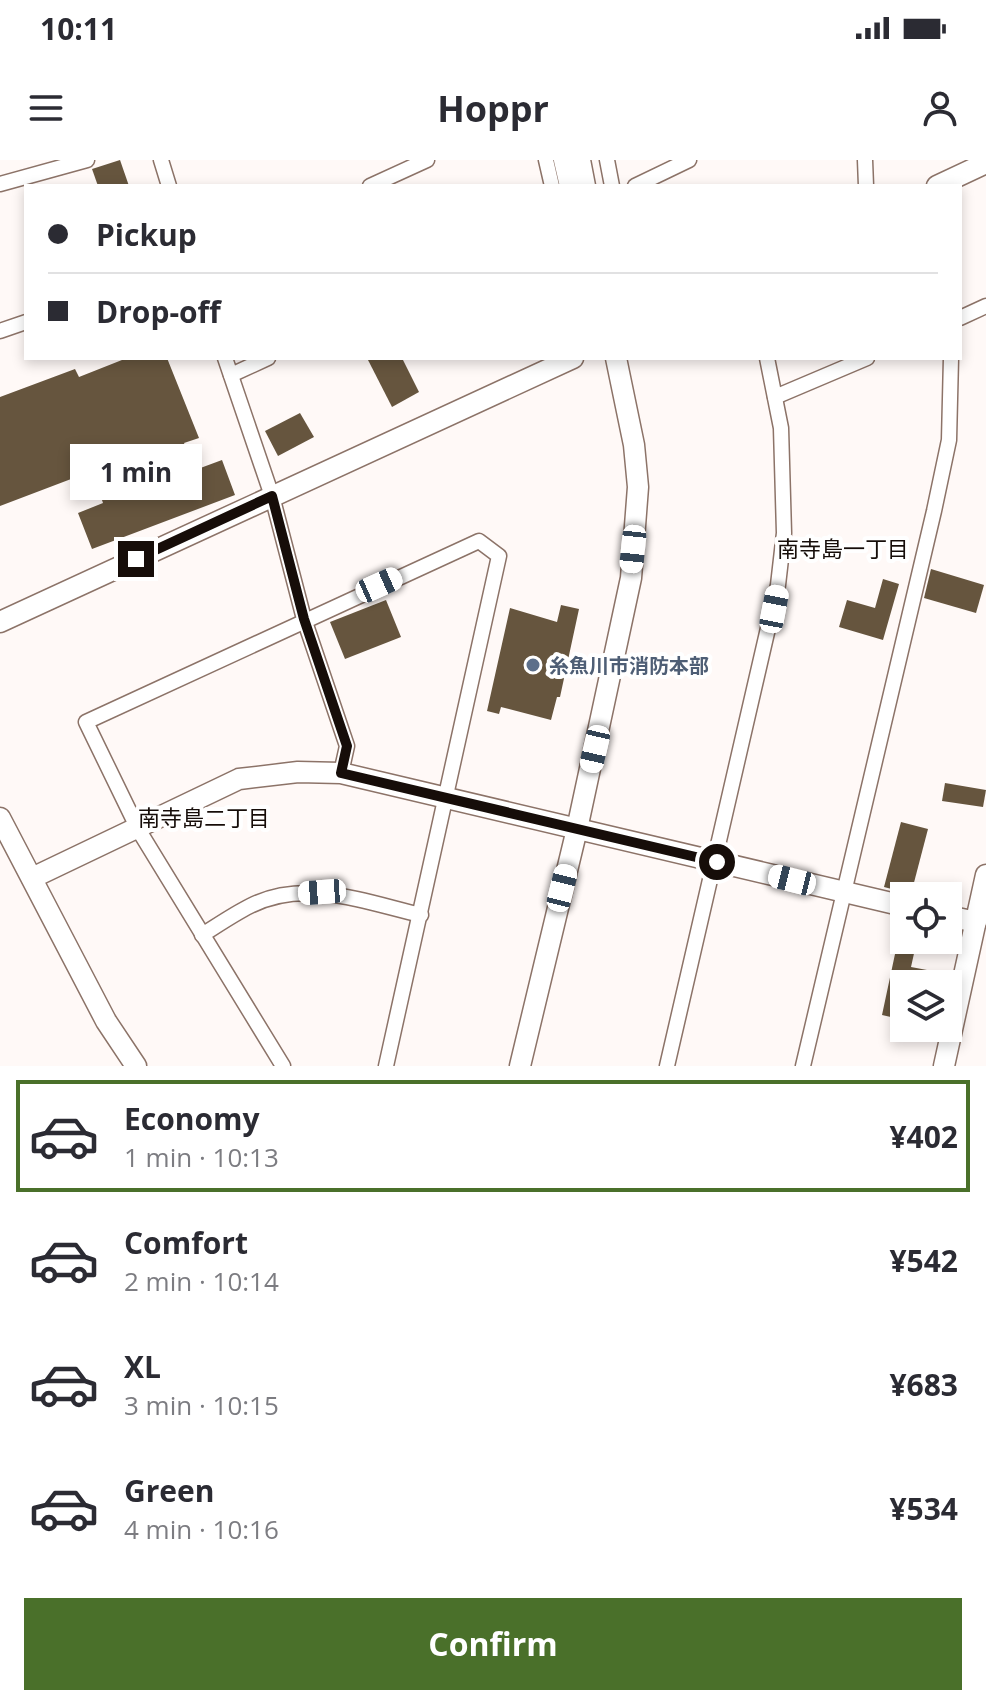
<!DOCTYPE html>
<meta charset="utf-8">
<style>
:root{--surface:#fff;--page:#f2f2f3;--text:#2b2b33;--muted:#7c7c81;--line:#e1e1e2;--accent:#4a702a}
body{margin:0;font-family:"Open Sans","Noto Sans JP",sans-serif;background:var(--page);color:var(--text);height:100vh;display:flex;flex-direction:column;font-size:30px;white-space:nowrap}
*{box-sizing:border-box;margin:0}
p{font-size:26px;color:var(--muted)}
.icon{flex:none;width:44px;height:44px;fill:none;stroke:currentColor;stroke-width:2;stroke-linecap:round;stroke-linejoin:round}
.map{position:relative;height:906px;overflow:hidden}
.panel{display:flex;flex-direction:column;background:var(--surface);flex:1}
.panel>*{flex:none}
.banner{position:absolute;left:24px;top:24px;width:938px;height:176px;border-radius:0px;box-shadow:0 4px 12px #0003;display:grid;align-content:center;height:176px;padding:0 24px;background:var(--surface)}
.tools{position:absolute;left:890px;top:722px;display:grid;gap:16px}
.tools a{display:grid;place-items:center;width:72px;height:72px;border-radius:0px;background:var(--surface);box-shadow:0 4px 12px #0003;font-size:40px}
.end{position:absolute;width:36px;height:36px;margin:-18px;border:10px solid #160d09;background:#fff;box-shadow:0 0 0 4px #fff}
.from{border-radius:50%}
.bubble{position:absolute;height:56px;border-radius:0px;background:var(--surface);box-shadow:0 4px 12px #0003;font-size:26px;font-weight:700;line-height:56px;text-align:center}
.car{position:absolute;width:24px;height:48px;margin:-24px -12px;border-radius:10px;box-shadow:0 0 6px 2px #0007;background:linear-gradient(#fff 24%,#345 0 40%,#fff 0 76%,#345 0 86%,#fff 0)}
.banner b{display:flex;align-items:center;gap:28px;height:76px;font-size:30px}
.banner b+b{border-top:2px solid var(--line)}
.banner i{width:20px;height:20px;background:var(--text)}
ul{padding:14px 0 0;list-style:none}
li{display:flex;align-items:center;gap:24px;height:112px;margin:0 16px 12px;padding:0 8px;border:4px solid transparent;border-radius:0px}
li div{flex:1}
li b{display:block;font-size:30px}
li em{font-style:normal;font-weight:700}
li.current{border-color:var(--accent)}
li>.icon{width:72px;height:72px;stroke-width:1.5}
.action{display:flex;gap:16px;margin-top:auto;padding:16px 24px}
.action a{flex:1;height:92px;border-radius:0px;background:var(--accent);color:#fff;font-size:32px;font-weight:700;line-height:92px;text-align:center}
.status{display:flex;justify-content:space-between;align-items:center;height:56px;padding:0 40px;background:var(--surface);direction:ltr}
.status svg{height:22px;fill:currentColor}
header{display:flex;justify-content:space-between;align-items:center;height:104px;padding:0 24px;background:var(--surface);font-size:36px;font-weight:700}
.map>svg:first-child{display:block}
</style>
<div class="status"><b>10:11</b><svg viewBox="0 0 49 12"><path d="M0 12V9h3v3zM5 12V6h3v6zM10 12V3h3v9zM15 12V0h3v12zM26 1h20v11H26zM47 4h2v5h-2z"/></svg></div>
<header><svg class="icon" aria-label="menu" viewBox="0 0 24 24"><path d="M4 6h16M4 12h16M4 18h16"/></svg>Hoppr<svg class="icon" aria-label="person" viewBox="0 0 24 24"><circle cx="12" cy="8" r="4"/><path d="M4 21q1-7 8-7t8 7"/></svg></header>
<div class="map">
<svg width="986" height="906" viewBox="0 0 986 906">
<rect width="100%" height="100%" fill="#fff9f7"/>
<g fill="#66553e">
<polygon points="120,0 129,26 98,26 92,9"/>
<polygon points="127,198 167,198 199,278 184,283 195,310 222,300 235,335 92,389 78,353 103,343 100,334 120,326 124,335 176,315 167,290 132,305 129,297 0,346 0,237 75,209 79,217"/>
<polygon points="367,198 402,198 419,232 392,247"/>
<polygon points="300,253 314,277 278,296 265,271"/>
<polygon points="931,409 984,425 976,453 924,438"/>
<polygon points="883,419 899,424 883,480 839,467 847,440 875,448"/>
<polygon points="386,440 401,477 345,499 330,462"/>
<polygon points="561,445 579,449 560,537 557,537 551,560 501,547 499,554 487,551 510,448 557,462"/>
<polygon points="945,623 986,630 983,647 942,641"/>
<polygon points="901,662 928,669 911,734 884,727"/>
<polygon points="898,780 917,780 911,807 927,810 924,824 904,824 904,860 882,855"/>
</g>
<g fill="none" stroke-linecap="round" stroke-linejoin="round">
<g stroke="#8c7368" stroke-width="17">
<g id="street">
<polyline points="161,0 169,26"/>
<polyline points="546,0 552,26"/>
<polyline points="607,0 612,26"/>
<polyline points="865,0 866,26"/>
<polyline points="0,24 87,0"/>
<polyline points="370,26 427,0"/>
<polyline points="635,26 689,0"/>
<polyline points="960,158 986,146"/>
<polyline points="0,171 26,162"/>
<polyline points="225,198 272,336 304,459 347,586 341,613"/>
<polyline points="231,215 268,198"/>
<polyline points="775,237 867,198"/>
<path d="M202,775C218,765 234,754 250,746C305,718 365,742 421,755"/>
<polyline points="283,906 138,669 86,562 479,381 499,396 386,906"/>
<polyline points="667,906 778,425 784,373 781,268 767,198"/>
<polyline points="803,906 934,351 949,280 951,198"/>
</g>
</g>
<g stroke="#8c7368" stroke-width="23">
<g id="secondary">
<polyline points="564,0 570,26"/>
<polyline points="580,0 585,26"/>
<polyline points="937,26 986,3"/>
<polyline points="0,462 573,198"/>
<polyline points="0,658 106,861 136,906"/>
<polyline points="32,718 239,619 298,612 341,613 904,746"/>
<polyline points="948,756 976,762"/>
<polyline points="520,906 577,669 631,418 638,327 634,285 616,198"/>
<polyline points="944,906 986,715"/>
</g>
</g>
<use href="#street" stroke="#fff" stroke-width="14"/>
<use href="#secondary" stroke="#fff" stroke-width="20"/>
</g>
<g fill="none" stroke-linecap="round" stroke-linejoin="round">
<polyline stroke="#160d09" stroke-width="10" points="136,399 272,336 304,459 347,586 341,613 717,702"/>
</g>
<circle fill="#5c6f8a" stroke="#fff" stroke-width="3" cx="533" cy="505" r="8"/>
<g text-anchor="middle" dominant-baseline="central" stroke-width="8" stroke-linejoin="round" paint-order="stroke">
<g font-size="20" font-weight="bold" fill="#4e5e75" stroke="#fff" text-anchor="start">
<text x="549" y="505">糸魚川市消防本部</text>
</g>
<g font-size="22" fill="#160d09" stroke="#fff">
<text x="843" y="388">南寺島一丁目</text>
<text x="204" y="657">南寺島二丁目</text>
</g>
</g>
</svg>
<div class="tools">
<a><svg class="icon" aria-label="locate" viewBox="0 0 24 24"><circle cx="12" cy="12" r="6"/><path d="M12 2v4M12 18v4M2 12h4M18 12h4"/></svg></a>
<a><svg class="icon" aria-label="layers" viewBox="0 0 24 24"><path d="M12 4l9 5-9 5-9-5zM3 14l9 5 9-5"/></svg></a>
</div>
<i class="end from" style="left:717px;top:702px"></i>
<i class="end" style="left:136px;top:399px"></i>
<div class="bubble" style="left:70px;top:284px;width:132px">1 min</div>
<i class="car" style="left:633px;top:389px;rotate:186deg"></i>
<i class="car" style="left:379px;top:425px;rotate:66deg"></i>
<i class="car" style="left:774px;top:449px;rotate:11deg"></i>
<i class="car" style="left:595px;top:589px;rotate:193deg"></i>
<i class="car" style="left:792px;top:720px;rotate:284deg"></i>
<i class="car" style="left:562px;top:728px;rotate:14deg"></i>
<i class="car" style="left:322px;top:732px;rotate:266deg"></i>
<div class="banner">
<b><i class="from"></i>Pickup</b>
<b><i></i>Drop-off</b>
</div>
</div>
<section class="panel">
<ul>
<li class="current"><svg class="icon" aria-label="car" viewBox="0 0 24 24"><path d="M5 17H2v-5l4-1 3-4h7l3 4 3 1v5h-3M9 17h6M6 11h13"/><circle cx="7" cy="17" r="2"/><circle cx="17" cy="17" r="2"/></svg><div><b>Economy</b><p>1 min · 10:13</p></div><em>¥402</em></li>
<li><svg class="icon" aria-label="car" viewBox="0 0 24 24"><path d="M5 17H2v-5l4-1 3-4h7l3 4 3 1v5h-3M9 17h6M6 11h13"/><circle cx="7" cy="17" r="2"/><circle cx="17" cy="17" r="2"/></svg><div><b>Comfort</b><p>2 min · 10:14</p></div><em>¥542</em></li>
<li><svg class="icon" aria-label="car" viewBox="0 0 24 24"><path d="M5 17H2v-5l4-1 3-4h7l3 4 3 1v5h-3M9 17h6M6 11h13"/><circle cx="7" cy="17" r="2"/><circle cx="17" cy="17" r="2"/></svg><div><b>XL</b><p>3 min · 10:15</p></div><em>¥683</em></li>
<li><svg class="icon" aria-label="car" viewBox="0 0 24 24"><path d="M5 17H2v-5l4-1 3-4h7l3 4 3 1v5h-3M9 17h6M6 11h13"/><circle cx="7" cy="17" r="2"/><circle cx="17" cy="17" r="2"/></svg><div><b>Green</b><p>4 min · 10:16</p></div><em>¥534</em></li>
</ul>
<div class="action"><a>Confirm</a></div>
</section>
